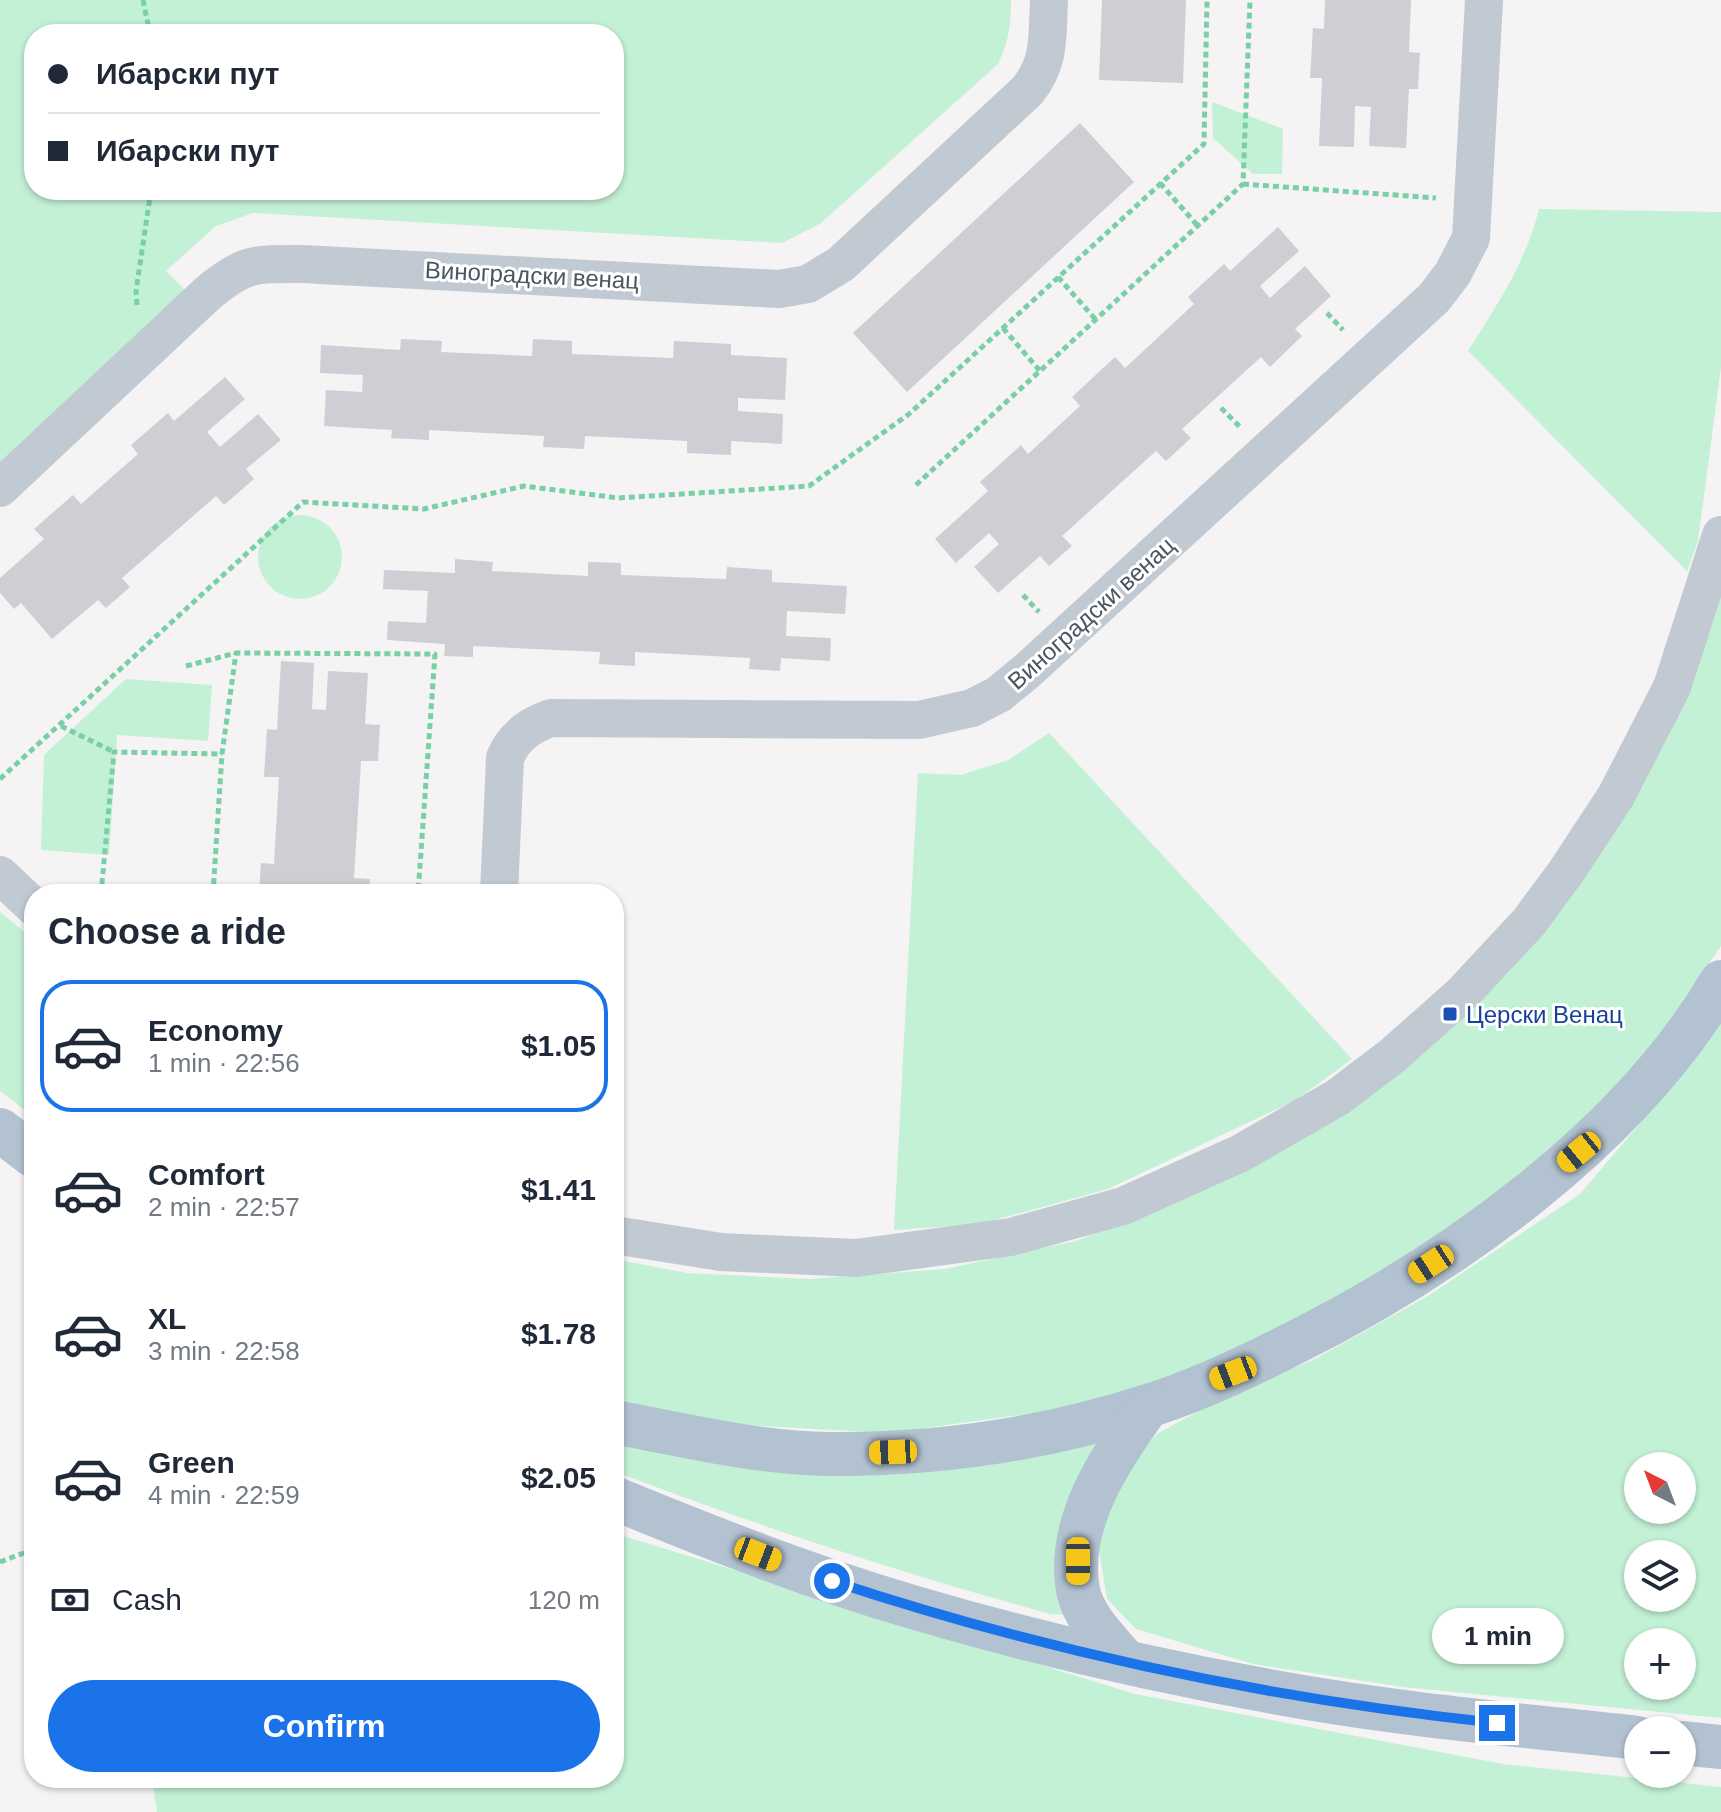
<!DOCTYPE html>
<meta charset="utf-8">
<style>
:root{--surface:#fff;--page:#f2f2f3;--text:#1f2937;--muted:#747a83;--line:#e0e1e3;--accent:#1a73e8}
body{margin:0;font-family:Arial,sans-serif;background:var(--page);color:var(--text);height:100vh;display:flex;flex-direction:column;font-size:30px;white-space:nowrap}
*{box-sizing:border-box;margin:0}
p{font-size:26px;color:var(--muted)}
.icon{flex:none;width:44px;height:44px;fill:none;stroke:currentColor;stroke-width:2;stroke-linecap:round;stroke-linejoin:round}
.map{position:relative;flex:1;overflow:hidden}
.sheet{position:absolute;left:24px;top:884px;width:600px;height:904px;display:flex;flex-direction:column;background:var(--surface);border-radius:32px;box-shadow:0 2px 6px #0004}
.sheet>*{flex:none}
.hud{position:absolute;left:24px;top:24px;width:600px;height:176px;border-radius:32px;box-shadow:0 2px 6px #0004;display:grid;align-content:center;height:176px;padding:0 24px;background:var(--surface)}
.needle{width:52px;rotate:318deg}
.buttons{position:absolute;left:1624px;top:1452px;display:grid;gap:16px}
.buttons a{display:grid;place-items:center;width:72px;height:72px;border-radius:50%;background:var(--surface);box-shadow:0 2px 6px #0004;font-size:40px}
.end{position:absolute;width:36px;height:36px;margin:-18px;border:10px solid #1a73e8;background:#fff;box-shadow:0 0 0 4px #fff}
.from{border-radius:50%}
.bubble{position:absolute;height:56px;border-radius:28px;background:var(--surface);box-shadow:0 2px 6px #0004;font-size:26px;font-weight:800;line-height:56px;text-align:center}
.car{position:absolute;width:24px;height:48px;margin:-24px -12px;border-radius:10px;box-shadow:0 0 6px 2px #0007;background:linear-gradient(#f5c518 24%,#345 0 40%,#f5c518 0 76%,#345 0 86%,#f5c518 0)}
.hud b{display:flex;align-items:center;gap:28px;height:76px;font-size:30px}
.hud b+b{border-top:2px solid var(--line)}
.hud i{width:20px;height:20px;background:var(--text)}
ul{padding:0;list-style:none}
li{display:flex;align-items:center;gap:24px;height:132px;margin:0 16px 12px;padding:0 8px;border:4px solid transparent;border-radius:32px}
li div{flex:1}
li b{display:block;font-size:30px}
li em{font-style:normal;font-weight:800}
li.selected{border-color:var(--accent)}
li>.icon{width:72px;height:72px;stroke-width:1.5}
h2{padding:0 24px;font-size:36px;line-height:96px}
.pay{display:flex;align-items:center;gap:20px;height:88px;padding:0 24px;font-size:30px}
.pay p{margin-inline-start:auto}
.cta{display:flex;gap:16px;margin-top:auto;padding:16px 24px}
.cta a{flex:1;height:92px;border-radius:48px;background:var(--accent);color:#fff;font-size:32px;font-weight:800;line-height:92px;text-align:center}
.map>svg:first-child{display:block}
</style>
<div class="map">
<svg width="1721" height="1812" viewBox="0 0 1721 1812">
<rect width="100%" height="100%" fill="#f5f3f3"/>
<g fill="#c3f1d5" fill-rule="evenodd">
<path d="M0,0H1011C1011,24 1009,42 998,64L821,223L782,243L253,213L216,226L166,271L188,293L0,470ZM34,34H614V190H34Z"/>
<polygon points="1212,102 1283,129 1282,174 1253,174 1213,138"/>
<path d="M1539,209L1721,212V367L1698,541L1687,571L1468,351C1497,305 1526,262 1539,209Z"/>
<circle cx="300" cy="557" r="42"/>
<polygon points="1721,583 1721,946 1652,1047 1553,1155 1427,1252 1244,1349 1085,1406 888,1433 690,1422 614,1401 614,1259 687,1273 810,1279 945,1269 1076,1241 1221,1182 1341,1114 1509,972 1632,801"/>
<polygon points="126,679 212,685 208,741 117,735 109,855 41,850 44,755"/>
<polygon points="1049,733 1352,1059 1296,1100 1108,1189 980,1224 894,1230 918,773 961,775 1008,760"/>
<polygon points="0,912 34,940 34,1117 0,1091"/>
<path d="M1721,1016V1718L1403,1687L1253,1664L1136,1629L1107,1599L1098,1544L1114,1482L1157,1434L1224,1397L1315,1359L1428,1296L1580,1194L1636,1128ZM1638,1466H1682V1510H1638ZM1638,1554H1682V1598H1638ZM1638,1642H1682V1686H1638Z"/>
<path d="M1118,1427L1071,1615L1050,1614C902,1573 757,1526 614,1471V1437Z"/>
<polygon points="614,1533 1135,1694 1503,1764 1721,1787 1721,1812 157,1812 152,1778 614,1778"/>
</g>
<g fill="#cdcfd5">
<polygon points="1102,0 1186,0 1183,83 1099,80"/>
<polygon points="1325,0 1411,0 1409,52 1420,53 1418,89 1409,89 1406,148 1369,146 1371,107 1355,106 1354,147 1319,146 1322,78 1310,78 1313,28 1324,29"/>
<polygon points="1080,123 1134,182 907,392 853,333"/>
<polygon points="1278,227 1299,251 1260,286 1270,298 1305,266 1331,296 1295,329 1302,336 1270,367 1261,357 1182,429 1191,438 1166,461 1156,451 1062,536 1072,546 1049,566 1040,556 998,593 974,567 999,544 989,533 956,563 935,539 988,491 980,482 1021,445 1028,454 1080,406 1072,397 1115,357 1125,368 1194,304 1188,297 1224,264 1230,271"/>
<polygon points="401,339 442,341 441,352 532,356 533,339 572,341 572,354 673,358 674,341 731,344 731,355 787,358 785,400 738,398 738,411 783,414 782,444 731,441 731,455 687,453 687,441 585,436 584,449 543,447 544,436 429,430 429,440 391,438 392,430 324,426 326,390 362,392 363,375 320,373 321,345 400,350"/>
<polygon points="225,377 245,399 207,432 220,447 258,414 281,440 246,469 254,479 224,505 216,496 122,578 130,587 106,608 98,600 52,639 21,603 14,609 0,593 0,578 44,539 34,529 73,495 81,504 138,454 131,445 168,413 174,421"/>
<polygon points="455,559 493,562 492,571 588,576 588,562 621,563 621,575 726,579 727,567 772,570 772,582 847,586 845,614 787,611 786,636 831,638 830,661 781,658 780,671 749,669 750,658 635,652 635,666 599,664 600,652 473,646 473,657 444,656 445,644 387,640 388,621 426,623 428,591 383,589 384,570 455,573"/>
<polygon points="281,661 314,663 312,709 326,710 328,671 368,673 365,724 380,725 378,761 361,761 354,878 370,879 369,894 259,894 261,863 274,864 279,777 264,777 267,729 277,730"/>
</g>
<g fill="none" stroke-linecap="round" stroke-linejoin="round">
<g stroke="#7ad0a6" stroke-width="5" stroke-dasharray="6 4" stroke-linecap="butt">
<polyline points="143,0 150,34"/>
<polyline points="1160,183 1197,225"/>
<polyline points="1243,184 1436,198"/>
<polyline points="1058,277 1096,320"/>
<polyline points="137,305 136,291 151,190"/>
<polyline points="1327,313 1343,330"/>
<polyline points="1003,328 1040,371"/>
<polyline points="1221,408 1240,427"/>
<polyline points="916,485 1243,184 1250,0"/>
<polyline points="1023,595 1039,612"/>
<polyline points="186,666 236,653 435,654 418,894"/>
<polyline points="61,726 114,752"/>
<polyline points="0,779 303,502 424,509 524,486 618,498 809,486 909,414 1204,144 1207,0"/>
<polyline points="101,894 114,752 222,754"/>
<polyline points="213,894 222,754 236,653"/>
<polyline points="0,1562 34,1549"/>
</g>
<g stroke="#c1cad2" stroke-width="38">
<path d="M0,488L208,293C245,262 255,264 302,264L779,289L808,284L841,264L1027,91C1051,62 1047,36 1049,0"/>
<polyline points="0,875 34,907"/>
<path d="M499,894L505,758C514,736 530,725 551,718L919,720L972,708L999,694L1027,671L1434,298L1453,273L1471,238L1484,0"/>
<polyline points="614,1235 721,1252 856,1258 1011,1237 1123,1206 1241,1153 1338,1097 1392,1056 1462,994 1529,922 1566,872 1616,796 1672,687 1721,535"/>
</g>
<g stroke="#b3c2d1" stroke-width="44">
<polyline points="0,1130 34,1156"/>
<path d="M614,1422C684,1435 757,1453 828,1454C936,1455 1045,1439 1148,1406C1196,1391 1243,1369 1288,1346C1448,1267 1629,1139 1721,982"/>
<path d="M614,1498C711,1538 808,1576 909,1606C1030,1642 1160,1672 1285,1694C1402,1715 1520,1725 1638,1738"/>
<path d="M1125,1661C1108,1641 1083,1617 1078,1590C1066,1523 1111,1457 1148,1406"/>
<polyline points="1682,1743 1721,1747"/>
</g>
</g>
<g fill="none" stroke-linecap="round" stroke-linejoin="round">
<path stroke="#1a73e8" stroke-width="10" d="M832,1581C1047,1652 1272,1699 1497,1723"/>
</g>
<rect fill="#1a4fb4" stroke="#fff" stroke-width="3" x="1442" y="1006" width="16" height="16" rx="4"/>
<g text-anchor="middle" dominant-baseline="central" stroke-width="6" stroke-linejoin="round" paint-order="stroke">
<g font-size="24" fill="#4a5661" stroke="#fff">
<text transform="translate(532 275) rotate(3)">Виноградски венац</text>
<text transform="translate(1091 613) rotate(-42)">Виноградски венац</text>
</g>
<g font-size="24" fill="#164399" stroke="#fff" text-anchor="start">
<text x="1466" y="1014">Церски Венац</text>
</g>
</g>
</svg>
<div class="buttons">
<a><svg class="needle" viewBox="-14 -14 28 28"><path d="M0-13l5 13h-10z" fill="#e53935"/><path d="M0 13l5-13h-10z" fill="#747a83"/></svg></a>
<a><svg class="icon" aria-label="layers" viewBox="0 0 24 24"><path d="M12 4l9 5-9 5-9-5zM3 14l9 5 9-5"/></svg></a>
<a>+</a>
<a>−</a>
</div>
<i class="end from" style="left:832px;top:1581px"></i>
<i class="end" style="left:1497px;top:1723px"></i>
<div class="bubble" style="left:1432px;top:1608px;width:132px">1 min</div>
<i class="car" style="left:1579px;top:1152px;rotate:231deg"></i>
<i class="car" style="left:1431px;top:1264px;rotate:237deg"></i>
<i class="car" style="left:1233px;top:1373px;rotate:249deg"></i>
<i class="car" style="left:893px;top:1452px;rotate:268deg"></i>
<i class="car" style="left:758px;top:1554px;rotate:111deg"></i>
<i class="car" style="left:1078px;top:1561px;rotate:180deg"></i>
<div class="hud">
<b><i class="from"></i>Ибарски пут</b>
<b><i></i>Ибарски пут</b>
</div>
<section class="sheet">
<h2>Choose a ride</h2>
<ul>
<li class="selected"><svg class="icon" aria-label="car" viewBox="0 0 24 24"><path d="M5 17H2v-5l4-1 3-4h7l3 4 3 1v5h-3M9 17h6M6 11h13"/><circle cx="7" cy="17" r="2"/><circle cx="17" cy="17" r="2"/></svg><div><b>Economy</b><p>1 min · 22:56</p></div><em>$1.05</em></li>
<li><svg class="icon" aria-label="car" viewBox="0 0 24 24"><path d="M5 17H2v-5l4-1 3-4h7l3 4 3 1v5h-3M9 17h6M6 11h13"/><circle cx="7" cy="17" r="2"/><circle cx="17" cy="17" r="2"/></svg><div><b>Comfort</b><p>2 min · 22:57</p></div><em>$1.41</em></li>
<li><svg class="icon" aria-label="car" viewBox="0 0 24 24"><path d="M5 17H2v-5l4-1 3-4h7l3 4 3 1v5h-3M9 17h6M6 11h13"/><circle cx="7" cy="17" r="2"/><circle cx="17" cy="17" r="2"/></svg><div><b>XL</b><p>3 min · 22:58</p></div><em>$1.78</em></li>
<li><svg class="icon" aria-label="car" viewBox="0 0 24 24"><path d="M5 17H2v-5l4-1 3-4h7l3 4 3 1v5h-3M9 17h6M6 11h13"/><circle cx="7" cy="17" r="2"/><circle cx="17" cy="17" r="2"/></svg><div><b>Green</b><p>4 min · 22:59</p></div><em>$2.05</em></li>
</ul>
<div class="pay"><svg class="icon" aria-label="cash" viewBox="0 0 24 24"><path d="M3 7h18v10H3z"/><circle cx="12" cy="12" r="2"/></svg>Cash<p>120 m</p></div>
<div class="cta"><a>Confirm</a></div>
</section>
</div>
